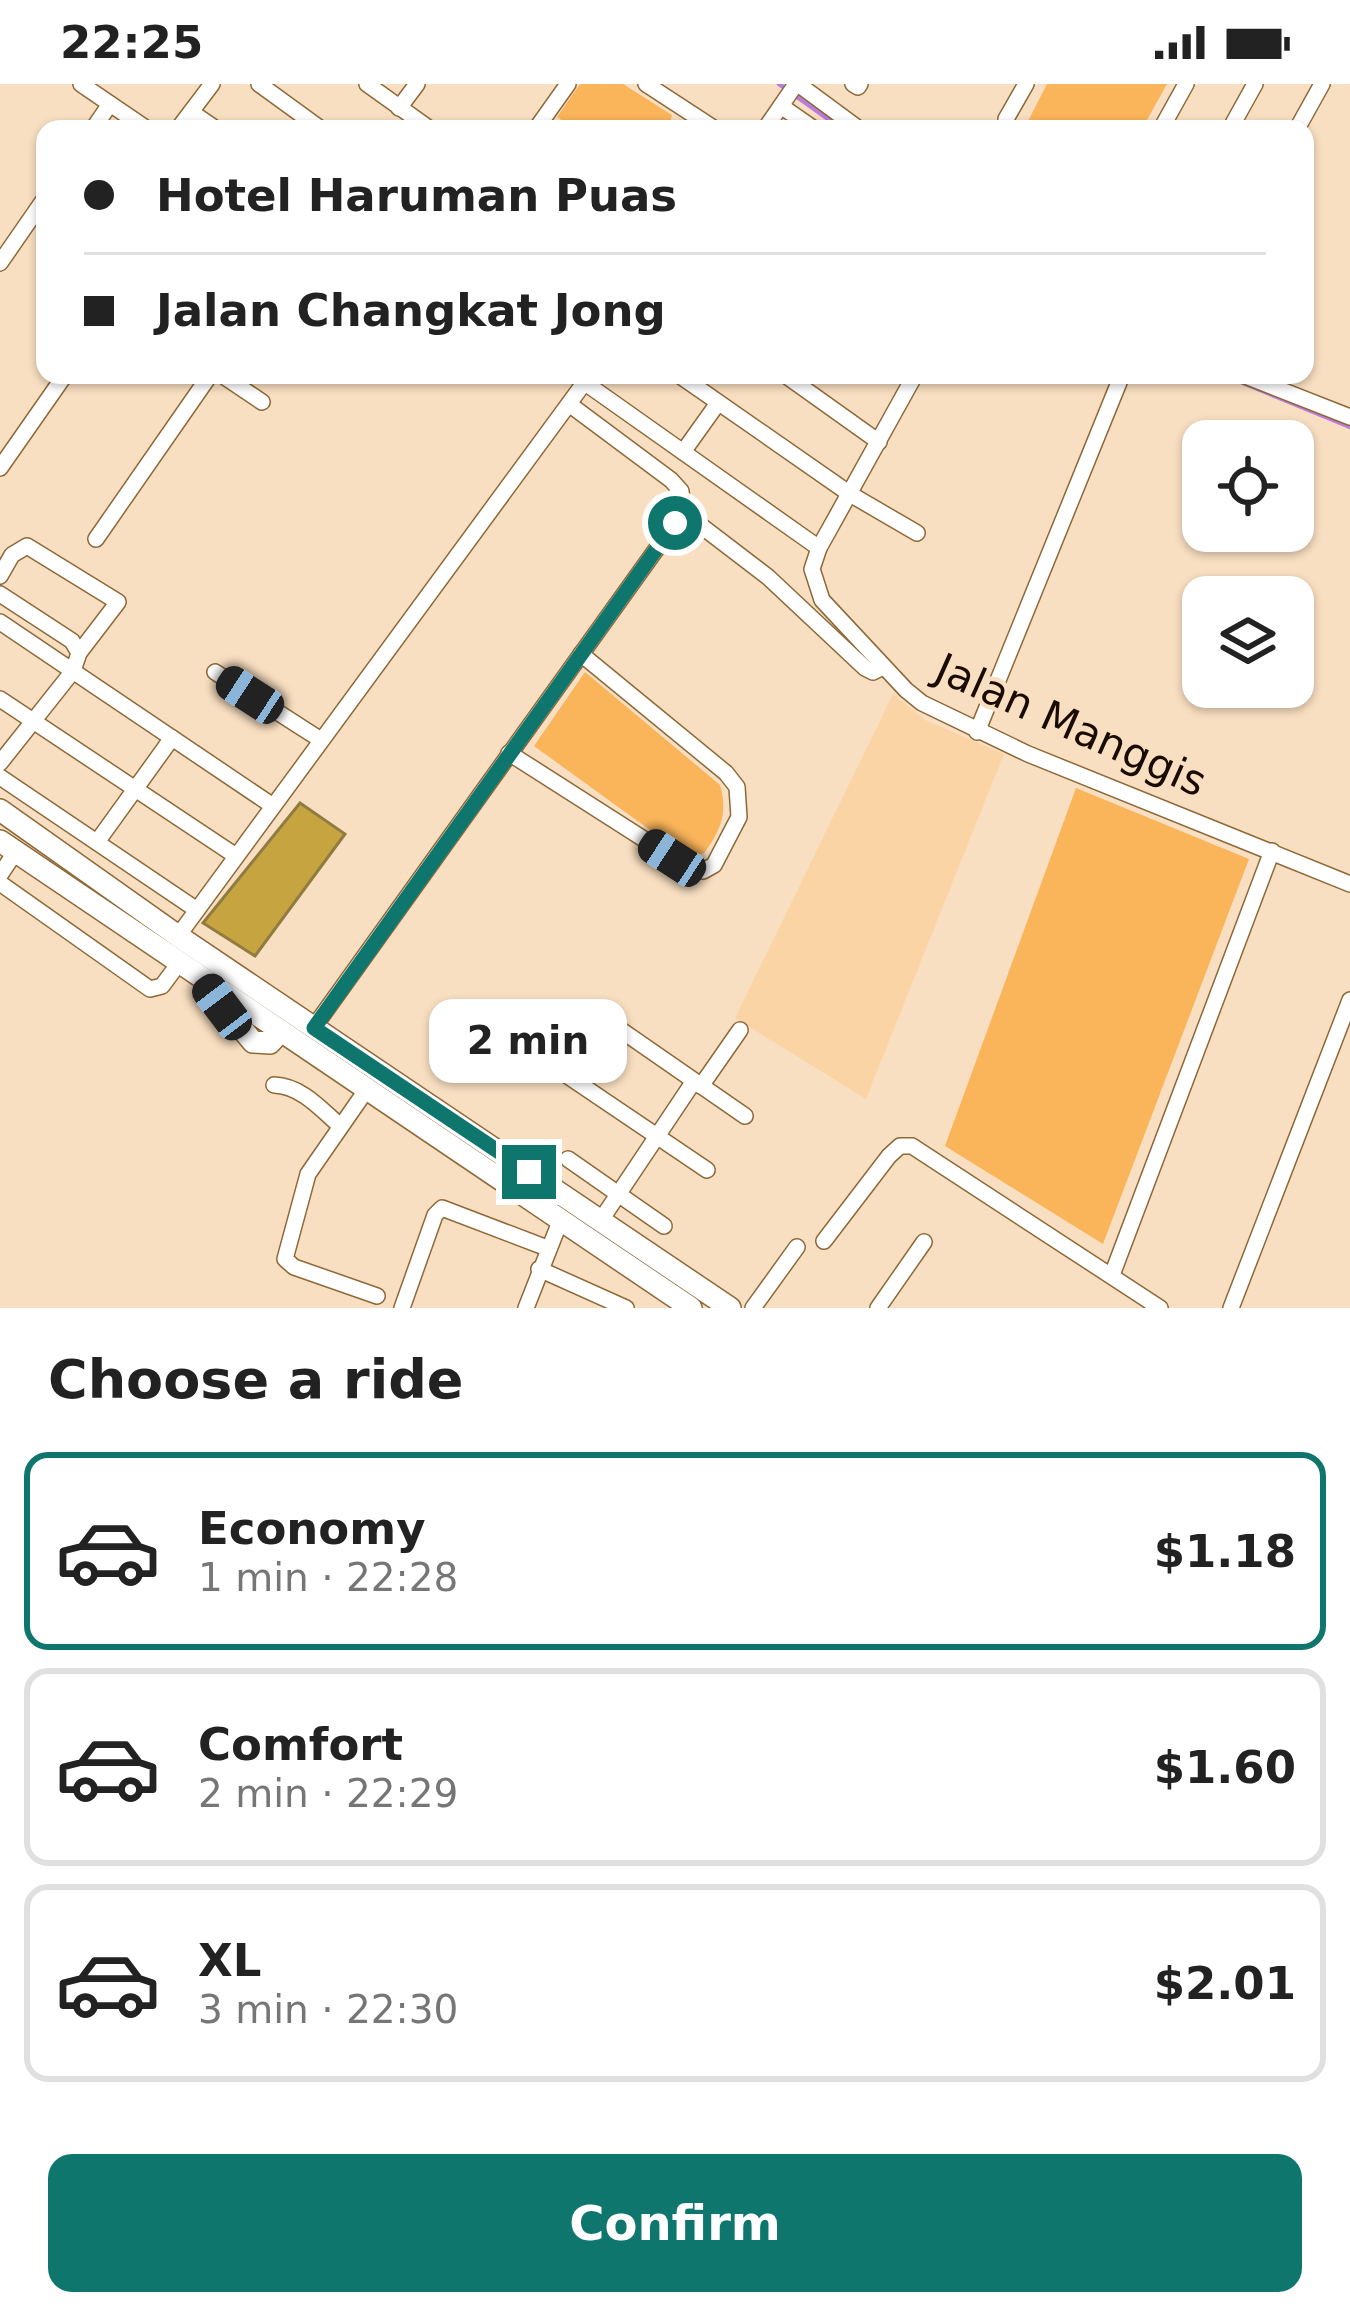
<!DOCTYPE html>
<meta charset="utf-8">
<style>
:root{--surface:#fff;--page:#f2f2f2;--text:#222;--muted:#767676;--line:#e0e0e0;--accent:#0f766e}
body{margin:0;font-family:"DejaVu Sans",sans-serif;background:var(--page);color:var(--text);height:100vh;display:flex;flex-direction:column;font-size:45px;white-space:nowrap}
*{box-sizing:border-box;margin:0}
p{font-size:39px;color:var(--muted)}
.icon{flex:none;width:66px;height:66px;fill:none;stroke:currentColor;stroke-width:2;stroke-linecap:round;stroke-linejoin:round}
.map{position:relative;height:1224px;overflow:hidden}
.panel{display:flex;flex-direction:column;background:var(--surface);flex:1}
.panel>*{flex:none}
.banner{position:absolute;left:36px;top:36px;width:1278px;height:264px;border-radius:24px;box-shadow:0 3px 9px #0004;display:grid;align-content:center;height:264px;padding:0 48px;background:var(--surface)}
.controls{position:absolute;left:1182px;top:336px;display:grid;gap:24px}
.controls a{display:grid;place-items:center;width:132px;height:132px;border-radius:24px;background:var(--surface);box-shadow:0 3px 9px #0004;font-size:60px}
.end{position:absolute;width:54px;height:54px;margin:-27px;border:15px solid #0f766e;background:#fff;box-shadow:0 0 0 6px #fff}
.from{border-radius:50%}
.bubble{position:absolute;height:84px;border-radius:24px;background:var(--surface);box-shadow:0 3px 9px #0004;font-size:39px;font-weight:700;line-height:84px;text-align:center}
.car{position:absolute;width:36px;height:72px;margin:-36px -18px;border-radius:15px;box-shadow:0 0 9px 3px #0007;background:linear-gradient(#222 24%,#8ab4d8 0 40%,#222 0 76%,#8ab4d8 0 86%,#222 0)}
.banner b{display:flex;align-items:center;gap:42px;height:114px;font-size:45px}
.banner b+b{border-top:3px solid var(--line)}
.banner i{width:30px;height:30px;background:var(--text)}
ul{padding:0;list-style:none}
li{display:flex;align-items:center;gap:36px;height:198px;margin:0 24px 18px;padding:0 24px;border:6px solid var(--line);border-radius:24px}
li div{flex:1}
li b{display:block;font-size:45px}
li em{font-style:normal;font-weight:700}
li.active{border-color:var(--accent)}
li>.icon{width:108px;height:108px;stroke-width:1.5}
h2{padding:0 48px;font-size:54px;line-height:144px}
.action{display:flex;gap:24px;margin-top:auto;padding:24px 48px}
.action a{flex:1;height:138px;border-radius:24px;background:var(--accent);color:#fff;font-size:48px;font-weight:700;line-height:138px;text-align:center}
.status{display:flex;justify-content:space-between;align-items:center;height:84px;padding:0 60px;background:var(--surface);direction:ltr}
.status svg{height:33px;fill:currentColor}
.map>svg:first-child{display:block}
</style>
<div class="status"><b>22:25</b><svg viewBox="0 0 49 12"><path d="M0 12V9h3v3zM5 12V6h3v6zM10 12V3h3v9zM15 12V0h3v12zM26 1h20v11H26zM47 4h2v5h-2z"/></svg></div>
<div class="map">
<svg width="1350" height="1224" viewBox="0 0 1350 1224">
<rect width="100%" height="100%" fill="#f9dfc1"/>
<polygon fill="#fbd4a6" points="893,610 925,636 1004,670 866,1015 735,934"/>
<g fill="#fab45a">
<polygon points="580,0 623,0 672,31 669,45 575,45 557,33"/>
<polygon points="1047,0 1167,0 1142,45 1024,45"/>
<path d="M585,588L720,701C728,728 721,747 704,769L694,773L679,767L534,662Z"/>
<polygon points="1076,704 1249,775 1103,1160 945,1062"/>
</g>
<g fill="none" stroke-linecap="round" stroke-linejoin="round">
<g stroke="#b97ce0" stroke-width="4.5">
<polyline points="779,0 842,45"/>
<polyline points="1224,291 1350,343"/>
</g>
</g>
<polygon fill="#c6a541" stroke="#907b40" stroke-width="3" points="300,719 345,750 255,872 203,839"/>
<g fill="none" stroke-linecap="round" stroke-linejoin="round">
<g stroke="#8e6837" stroke-width="18">
<g id="minor">
<polyline points="81,0 147,45"/>
<polyline points="259,0 321,45"/>
<polyline points="367,0 430,45"/>
<polyline points="646,0 715,45"/>
<polyline points="798,0 859,45"/>
<polyline points="853,0 858,3 860,0"/>
<polyline points="781,22 814,45"/>
<polyline points="399,24 417,0"/>
<polyline points="191,28 216,45"/>
<polyline points="93,45 110,20"/>
<polyline points="178,45 212,0"/>
<polyline points="536,45 568,0"/>
<polyline points="765,45 796,0"/>
<polyline points="1006,45 1006,35 1026,0"/>
<polyline points="1161,45 1186,0"/>
<polyline points="1230,45 1255,0"/>
<polyline points="1297,45 1322,0"/>
<polyline points="0,179 45,114"/>
<polyline points="222,291 262,318"/>
<polyline points="574,291 819,464"/>
<polyline points="679,291 850,410 917,449"/>
<polyline points="785,291 879,358"/>
<polyline points="915,291 819,464 812,485 822,516 906,606 922,619 1028,670 1350,800"/>
<polyline points="1243,291 1350,333"/>
<polyline points="683,368 718,319"/>
<polyline points="0,384 65,291"/>
<polyline points="683,428 768,493 865,584 873,588 883,583"/>
<polyline points="96,455 210,291"/>
<polyline points="0,492 12,471 27,462 118,518 79,569"/>
<polyline points="0,510 72,557 79,569 73,587 0,679"/>
<polyline points="0,538 273,722"/>
<polyline points="215,588 321,656"/>
<polyline points="0,615 236,772"/>
<polyline points="977,648 1122,291"/>
<polyline points="509,669 689,784 703,787 714,781 739,733 737,703 726,689 581,570"/>
<polyline points="0,693 197,826"/>
<polyline points="97,758 172,654"/>
<polyline points="0,791 16,767"/>
<polyline points="0,799 150,905 162,902 179,879"/>
<polyline points="178,852 590,291"/>
<polyline points="595,928 745,1032"/>
<polyline points="314,943 683,428 681,407 671,396 569,320"/>
<polyline points="559,986 707,1086"/>
<path d="M274,1001C301,1002 320,1024 339,1041"/>
<polyline points="701,1002 740,946"/>
<polyline points="367,1005 308,1090 285,1175 294,1183 377,1212"/>
<polyline points="568,1075 664,1142"/>
<polyline points="601,1136 694,997"/>
<polyline points="824,1157 889,1072 900,1062 912,1062 1160,1224"/>
<polyline points="539,1185 626,1224"/>
<polyline points="1112,1191 1272,767"/>
<polyline points="402,1224 435,1131 442,1124 547,1164"/>
<polyline points="526,1224 561,1135"/>
<polyline points="753,1224 797,1163"/>
<polyline points="878,1224 924,1158"/>
<polyline points="1231,1224 1350,916"/>
</g>
</g>
<g stroke="#8e6837" stroke-width="24">
<g id="highway">
<polyline points="0,726 178,852 730,1224"/>
<polyline points="0,757 691,1224"/>
<polyline points="210,906 253,958 270,959 281,947"/>
</g>
</g>
<use href="#minor" stroke="#fff" stroke-width="15"/>
<use href="#highway" stroke="#fff" stroke-width="21"/>
</g>
<g fill="none" stroke-linecap="round" stroke-linejoin="round">
<polyline stroke="#0f766e" stroke-width="15" points="529,1088 314,944 675,439"/>
</g>
<g text-anchor="middle" dominant-baseline="central" stroke-width="9" stroke-linejoin="round" paint-order="stroke">
<g font-size="42" fill="#1a0b00" stroke="#f9dfc1">
<text transform="translate(1071 641) rotate(24)">Jalan Manggis</text>
</g>
</g>
</svg>
<div class="controls">
<a><svg class="icon" aria-label="locate" viewBox="0 0 24 24"><circle cx="12" cy="12" r="6"/><path d="M12 2v4M12 18v4M2 12h4M18 12h4"/></svg></a>
<a><svg class="icon" aria-label="layers" viewBox="0 0 24 24"><path d="M12 4l9 5-9 5-9-5zM3 14l9 5 9-5"/></svg></a>
</div>
<i class="end from" style="left:675px;top:439px"></i>
<i class="end" style="left:529px;top:1088px"></i>
<div class="bubble" style="left:429px;top:915px;width:198px">2 min</div>
<i class="car" style="left:250px;top:611px;rotate:303deg"></i>
<i class="car" style="left:672px;top:774px;rotate:303deg"></i>
<i class="car" style="left:222px;top:923px;rotate:323deg"></i>
<div class="banner">
<b><i class="from"></i>Hotel Haruman Puas</b>
<b><i></i>Jalan Changkat Jong</b>
</div>
</div>
<section class="panel">
<h2>Choose a ride</h2>
<ul>
<li class="active"><svg class="icon" aria-label="car" viewBox="0 0 24 24"><path d="M5 17H2v-5l4-1 3-4h7l3 4 3 1v5h-3M9 17h6M6 11h13"/><circle cx="7" cy="17" r="2"/><circle cx="17" cy="17" r="2"/></svg><div><b>Economy</b><p>1 min · 22:28</p></div><em>$1.18</em></li>
<li><svg class="icon" aria-label="car" viewBox="0 0 24 24"><path d="M5 17H2v-5l4-1 3-4h7l3 4 3 1v5h-3M9 17h6M6 11h13"/><circle cx="7" cy="17" r="2"/><circle cx="17" cy="17" r="2"/></svg><div><b>Comfort</b><p>2 min · 22:29</p></div><em>$1.60</em></li>
<li><svg class="icon" aria-label="car" viewBox="0 0 24 24"><path d="M5 17H2v-5l4-1 3-4h7l3 4 3 1v5h-3M9 17h6M6 11h13"/><circle cx="7" cy="17" r="2"/><circle cx="17" cy="17" r="2"/></svg><div><b>XL</b><p>3 min · 22:30</p></div><em>$2.01</em></li>
</ul>
<div class="action"><a>Confirm</a></div>
</section>
